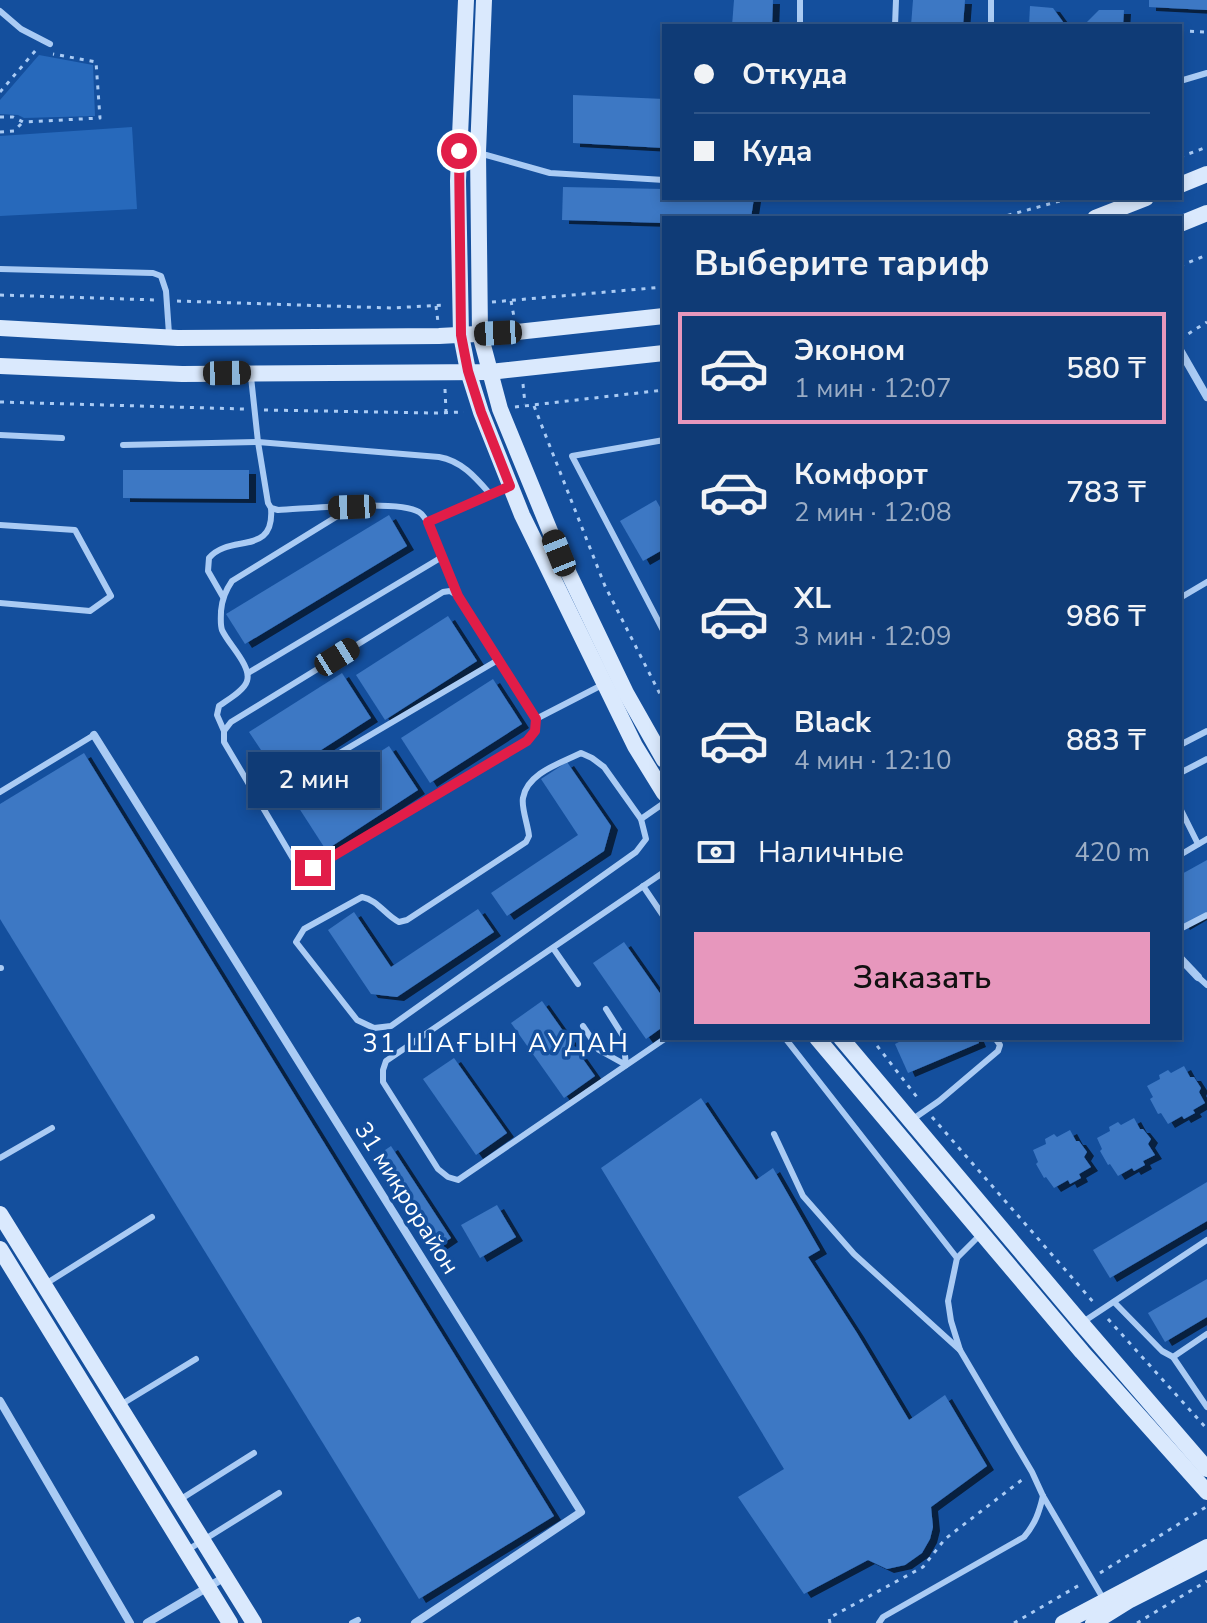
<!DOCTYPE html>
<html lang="ru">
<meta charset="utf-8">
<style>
:root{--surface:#0f3b76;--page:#18427b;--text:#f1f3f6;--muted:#9badc5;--line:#2f5588;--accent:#e797bd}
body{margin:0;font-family:"Nunito Sans",sans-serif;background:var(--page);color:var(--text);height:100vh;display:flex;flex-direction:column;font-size:30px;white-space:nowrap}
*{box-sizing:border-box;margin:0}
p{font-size:26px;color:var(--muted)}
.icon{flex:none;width:44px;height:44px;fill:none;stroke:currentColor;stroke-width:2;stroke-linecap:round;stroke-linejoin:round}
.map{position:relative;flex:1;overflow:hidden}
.details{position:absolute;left:662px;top:216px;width:520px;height:824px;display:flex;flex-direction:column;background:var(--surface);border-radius:0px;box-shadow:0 4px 12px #0003,0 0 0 2px var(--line)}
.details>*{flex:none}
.hud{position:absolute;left:662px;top:24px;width:520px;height:176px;border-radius:0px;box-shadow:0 4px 12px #0003,0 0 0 2px var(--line);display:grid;align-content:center;height:176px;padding:0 32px;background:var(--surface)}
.end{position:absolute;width:36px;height:36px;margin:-18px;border:10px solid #e11d48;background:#fff;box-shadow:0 0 0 4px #fff}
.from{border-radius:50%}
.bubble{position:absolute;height:56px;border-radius:0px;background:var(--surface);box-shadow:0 4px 12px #0003,0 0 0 2px var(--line);font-size:26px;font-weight:600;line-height:56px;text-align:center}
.car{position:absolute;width:24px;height:48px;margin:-24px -12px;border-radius:10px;box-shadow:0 0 6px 2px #0007;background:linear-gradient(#222 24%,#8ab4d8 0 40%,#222 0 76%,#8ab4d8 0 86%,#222 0)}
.hud b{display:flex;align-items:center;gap:28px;height:76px;font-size:30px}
.hud b+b{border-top:2px solid var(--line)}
.hud i{width:20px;height:20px;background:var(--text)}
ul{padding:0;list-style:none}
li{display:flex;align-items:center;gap:24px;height:112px;margin:0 16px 12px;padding:0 16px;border:4px solid transparent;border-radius:0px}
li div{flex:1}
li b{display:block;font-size:30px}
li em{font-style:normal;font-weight:600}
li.current{border-color:var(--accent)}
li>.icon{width:72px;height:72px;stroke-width:1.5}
h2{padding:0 32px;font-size:36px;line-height:96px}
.pay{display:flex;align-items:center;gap:20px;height:88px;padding:0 32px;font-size:30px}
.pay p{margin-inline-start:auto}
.button{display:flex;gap:16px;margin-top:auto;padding:16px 32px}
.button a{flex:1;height:92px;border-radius:0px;background:var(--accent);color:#111;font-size:32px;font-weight:600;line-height:92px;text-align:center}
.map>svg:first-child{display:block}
</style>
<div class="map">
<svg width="1207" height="1623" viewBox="0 0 1207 1623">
<defs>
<filter id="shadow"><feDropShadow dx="7" dy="4" stdDeviation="0" flood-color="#0009"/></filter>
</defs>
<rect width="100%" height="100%" fill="#144f9d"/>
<g fill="#2769bb">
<polygon points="39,55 93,65 95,116 24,118 18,115 0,114 0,100"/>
<polygon points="132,127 137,209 0,216 0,136"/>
</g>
<g fill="#3d78c4" filter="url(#shadow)">
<polygon points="734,0 773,0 772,26 732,26"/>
<polygon points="913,0 965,0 963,26 911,26"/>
<polygon points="1149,0 1207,0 1207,10 1149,7"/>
<polygon points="1030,6 1053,8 1066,26 1029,26"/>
<polygon points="1099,10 1124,10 1123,26 1083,26"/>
<polygon points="573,95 664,99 664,148 573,143"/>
<polygon points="563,187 664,189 664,198 754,198 751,218 664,218 664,223 562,220"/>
<polygon points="123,470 249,470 249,499 123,498"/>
<polygon points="656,500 664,514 664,549 643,561 620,521"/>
<polygon points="389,515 407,546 245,644 226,614"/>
<polygon points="448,616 477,661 385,720 356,675"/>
<polygon points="342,673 371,718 279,777 249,732"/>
<polygon points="493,679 522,724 430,783 401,738"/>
<polygon points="389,746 418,790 326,850 297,805"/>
<polygon points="84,753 554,1516 419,1599 0,919 0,804"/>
<polygon points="567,762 611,826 604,851 507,916 491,893 578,835 541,779"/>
<polygon points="1207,860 1207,912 1183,926 1180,921 1180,875"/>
<polygon points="478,909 494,932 397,997 371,994 328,930 354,912 391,967"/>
<polygon points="624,942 664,999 664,1026 646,1039 593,963"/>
<polygon points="542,1001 595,1076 564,1098 511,1023"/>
<polygon points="907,1038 977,1038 979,1043 908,1073 895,1044"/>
<polygon points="454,1058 507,1133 476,1155 423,1079"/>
<polygon points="1184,1066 1190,1077 1194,1077 1201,1088 1199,1092 1205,1103 1193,1110 1195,1113 1184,1119 1182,1116 1168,1124 1161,1113 1158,1114 1150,1099 1153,1097 1147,1086 1160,1079 1159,1075 1168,1070 1171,1073"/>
<polygon points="701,1098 756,1180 773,1168 820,1250 808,1257 857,1333 909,1420 945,1395 987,1466 931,1507 933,1527 930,1539 922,1553 905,1565 887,1569 868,1560 804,1594 738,1497 784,1469 601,1168"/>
<polygon points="1134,1118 1140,1129 1143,1129 1151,1139 1148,1144 1155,1155 1143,1161 1145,1165 1134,1171 1132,1168 1118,1176 1110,1164 1108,1165 1100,1151 1102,1149 1097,1138 1110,1131 1109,1127 1118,1122 1121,1125"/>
<polygon points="1070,1130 1076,1141 1079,1141 1087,1152 1084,1157 1091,1167 1079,1174 1081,1178 1070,1184 1068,1180 1054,1188 1046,1177 1044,1178 1036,1164 1038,1162 1033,1150 1046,1144 1045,1139 1054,1134 1057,1137"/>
<polygon points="391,1146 451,1238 432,1251 372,1159"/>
<polygon points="1207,1182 1207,1221 1110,1278 1093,1250"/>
<polygon points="497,1205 516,1237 480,1258 461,1225"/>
<polygon points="1207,1279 1207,1317 1165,1342 1148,1313"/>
</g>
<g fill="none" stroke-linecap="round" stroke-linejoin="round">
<g stroke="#aacbf4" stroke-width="3" stroke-dasharray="4 6" stroke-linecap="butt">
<polyline points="1180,31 1207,32"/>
<polyline points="0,92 36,50 38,51"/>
<polyline points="0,117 13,117 23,122 100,118 96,62 53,54"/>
<polyline points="0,132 14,131 23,122"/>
<polyline points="1180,157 1207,147"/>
<polyline points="998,218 1071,198"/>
<polyline points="1180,266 1207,255"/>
<polyline points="0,295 157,300"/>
<polyline points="177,301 391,308 445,305"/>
<polyline points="511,301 514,317"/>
<polyline points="492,302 664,287"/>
<polyline points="436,306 438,322"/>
<polyline points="1180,339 1207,322"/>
<polyline points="523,384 525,404"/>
<polyline points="445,389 446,412"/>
<polyline points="0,402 244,409"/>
<polyline points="534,406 605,586 664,702"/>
<polyline points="515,407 664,390"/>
<polyline points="264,410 435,413 464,412"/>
<polyline points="871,1038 920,1101"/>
<polyline points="932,1117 1095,1304"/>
<polyline points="1108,1319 1207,1429"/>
<polyline points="1100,1573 1206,1507"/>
<polyline points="830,1623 829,1618 923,1567 945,1539 1023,1479"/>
<polyline points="1014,1623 1083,1583"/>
<polyline points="1137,1623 1207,1581"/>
</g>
<g stroke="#aacbf4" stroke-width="6">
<polyline points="0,11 21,29 50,44"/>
<polyline points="800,26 800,0"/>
<polyline points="895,26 896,0"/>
<polyline points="991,26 991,0"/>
<polyline points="1180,81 1207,73"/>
<polyline points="479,153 550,173 664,180"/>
<polyline points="0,269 153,273 161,276 166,291 169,334"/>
<path d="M251,377L258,442L268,503L271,508L278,510C305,509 399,499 419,512C424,515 427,521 430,527L458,596"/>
<polyline points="0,435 62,438"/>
<polyline points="664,440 572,456 664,632"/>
<path d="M123,445L258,442L439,457C462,461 476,478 491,495"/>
<polyline points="428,522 509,487"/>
<polyline points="0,525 75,530 111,596 90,611 0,603"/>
<polygon points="450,591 458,596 536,719 535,731 527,741 313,868 303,867 295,862 224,742 224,731 231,722 443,592"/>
<path d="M223,597L208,571L209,558C230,533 275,557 271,508"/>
<polyline points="1180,598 1207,582"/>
<polyline points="248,673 442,557"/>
<polyline points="536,719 602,685"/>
<path d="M224,731L217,715L219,706C227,700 244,691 247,681C252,666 228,644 222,630C220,624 221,617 221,611C222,599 225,591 232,581L349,509"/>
<polyline points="1180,745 1207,731"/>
<path d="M581,753L592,758L604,767L641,819L646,839L636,852L391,1026L374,1028L357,1020L296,942L304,929L362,897C378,900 385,915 399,922L407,920L526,842L529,836C528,825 521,807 523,798C527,773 561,763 581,753Z"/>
<polyline points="1180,773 1207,759"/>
<polyline points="0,792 94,735"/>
<polyline points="258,801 498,660"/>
<polyline points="1180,808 1198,844"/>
<polyline points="641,819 664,803"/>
<polyline points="1180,855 1207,839"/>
<polyline points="664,872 386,1061 383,1070 383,1082 438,1169 448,1177 458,1180 666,1038"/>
<polyline points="643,886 664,917"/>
<polyline points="1180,929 1207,915"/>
<polyline points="553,948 578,984"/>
<polyline points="0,968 1,968"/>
<polyline points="1198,977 1207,985"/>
<polyline points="583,1026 599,1050 626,1065 623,1036 606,1009"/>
<polyline points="785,1038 957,1258"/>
<polyline points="913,1119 939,1101 998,1051 1000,1045 995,1038"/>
<polyline points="774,1134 803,1196 854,1254 960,1350"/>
<polyline points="0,1158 52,1128"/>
<polyline points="980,1235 957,1258 948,1301 951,1321 960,1350 1032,1472 1043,1496 1104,1600"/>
<polyline points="47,1283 152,1217"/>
<polyline points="1114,1302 1162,1351 1173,1357 1207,1334"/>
<polyline points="1083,1322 1207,1240"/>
<polyline points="1173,1357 1207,1407"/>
<polyline points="122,1404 196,1359"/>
<polyline points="181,1499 254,1453"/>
<polyline points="186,1551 279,1493"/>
<polyline points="352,1623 358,1620"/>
<path d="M879,1623L883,1617L1024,1537C1035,1524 1039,1513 1043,1496"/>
</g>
<g stroke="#aacbf4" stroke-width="8">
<polyline points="1180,350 1207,397"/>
<polyline points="94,735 581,1512 415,1623"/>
<polyline points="1180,958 1198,977"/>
<polyline points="0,1401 130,1623"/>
<polyline points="147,1623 225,1577"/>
</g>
<g stroke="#dae9fd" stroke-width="16">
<polyline points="466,0 458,181 461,335 468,371 481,412 522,515 635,746 664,793"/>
<polyline points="484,0 478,152 480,334 500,409 559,553 626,693 664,760"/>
<polyline points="1180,185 1207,174"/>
<polyline points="1095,218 1146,198"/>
<polyline points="1180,224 1207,213"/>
<polyline points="0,328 178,338 439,336 517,332 664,316"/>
<polyline points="0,366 182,374 490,372 664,353"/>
<polyline points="817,1038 1082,1352 1207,1492"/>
<polyline points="841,1038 1081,1323 1207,1469"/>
<polyline points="0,1214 254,1623"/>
<polyline points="0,1249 230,1623"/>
<polyline points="1063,1623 1207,1547"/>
<polyline points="1093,1623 1130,1600 1207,1561"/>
</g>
</g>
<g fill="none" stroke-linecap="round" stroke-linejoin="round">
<polyline stroke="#e11d48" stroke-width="10" points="313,868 527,741 535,731 536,719 458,596 428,522 510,486 481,412 468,371 461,335 459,151"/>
</g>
<g text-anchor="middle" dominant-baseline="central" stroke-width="7" stroke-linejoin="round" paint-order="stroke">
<g font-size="24" fill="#fff" stroke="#144f9d">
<text transform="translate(407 1198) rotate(58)">31 микрорайон</text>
</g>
<g font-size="26" letter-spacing="2" fill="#fff" stroke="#144f9d">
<text x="496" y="1043">31 ШАҒЫН АУДАН</text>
</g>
</g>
</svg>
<i class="end from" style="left:459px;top:151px"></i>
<i class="end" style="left:313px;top:868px"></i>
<div class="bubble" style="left:248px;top:752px;width:132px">2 мин</div>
<i class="car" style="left:498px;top:333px;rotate:267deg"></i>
<i class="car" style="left:227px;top:373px;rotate:89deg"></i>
<i class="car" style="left:352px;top:507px;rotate:268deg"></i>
<i class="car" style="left:559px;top:553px;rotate:338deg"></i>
<i class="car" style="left:337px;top:657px;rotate:58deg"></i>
<div class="hud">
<b><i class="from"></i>Откуда</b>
<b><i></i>Куда</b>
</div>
<section class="details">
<h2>Выберите тариф</h2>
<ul>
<li class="current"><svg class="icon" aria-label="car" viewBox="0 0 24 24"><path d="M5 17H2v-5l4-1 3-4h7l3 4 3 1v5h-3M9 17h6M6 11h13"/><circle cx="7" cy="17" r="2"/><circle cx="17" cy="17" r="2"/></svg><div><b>Эконом</b><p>1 мин · 12:07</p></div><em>580 ₸</em></li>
<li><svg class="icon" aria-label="car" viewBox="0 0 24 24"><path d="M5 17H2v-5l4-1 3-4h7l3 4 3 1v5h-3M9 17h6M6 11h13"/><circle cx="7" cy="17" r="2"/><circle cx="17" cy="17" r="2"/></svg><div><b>Комфорт</b><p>2 мин · 12:08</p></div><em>783 ₸</em></li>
<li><svg class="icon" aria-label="car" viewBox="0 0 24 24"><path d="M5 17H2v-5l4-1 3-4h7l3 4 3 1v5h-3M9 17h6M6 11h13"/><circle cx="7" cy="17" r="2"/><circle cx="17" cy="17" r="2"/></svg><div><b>XL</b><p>3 мин · 12:09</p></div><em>986 ₸</em></li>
<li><svg class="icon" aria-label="car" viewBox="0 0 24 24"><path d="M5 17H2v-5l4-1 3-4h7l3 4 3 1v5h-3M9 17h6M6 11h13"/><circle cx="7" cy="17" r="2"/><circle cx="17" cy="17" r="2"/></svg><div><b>Black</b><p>4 мин · 12:10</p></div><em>883 ₸</em></li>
</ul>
<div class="pay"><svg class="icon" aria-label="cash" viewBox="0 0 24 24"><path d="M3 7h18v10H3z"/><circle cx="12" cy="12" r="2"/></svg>Наличные<p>420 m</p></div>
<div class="button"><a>Заказать</a></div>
</section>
</div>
